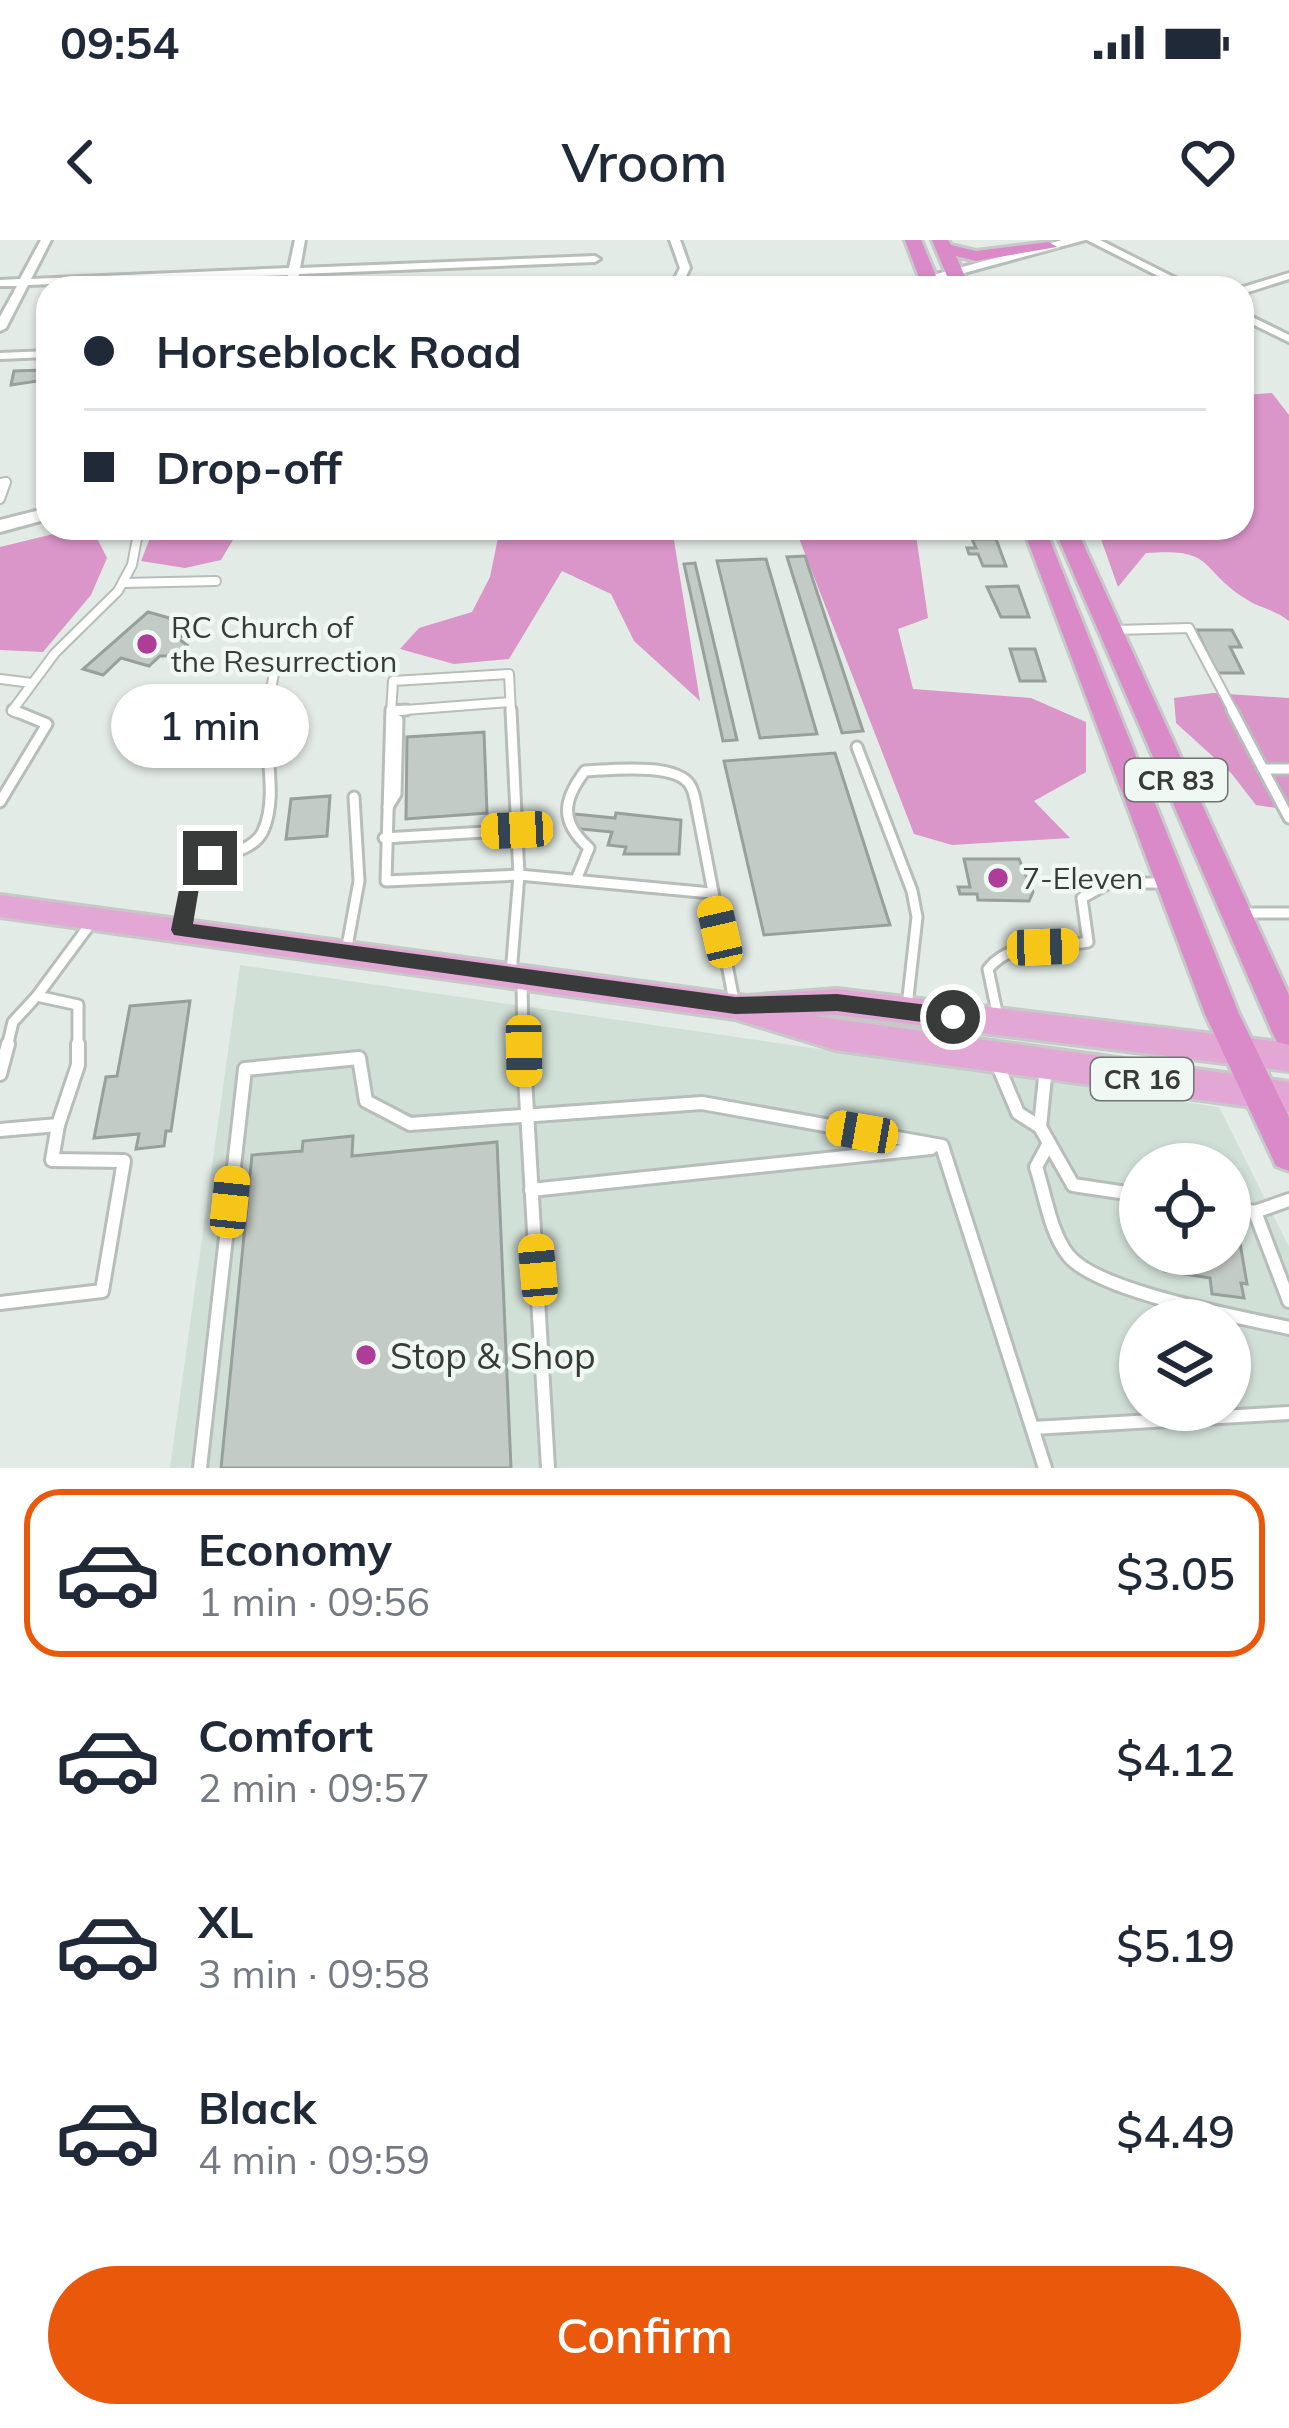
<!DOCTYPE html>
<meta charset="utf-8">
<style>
:root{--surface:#fff;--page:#f2f2f3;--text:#1f2937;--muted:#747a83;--line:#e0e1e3;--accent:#ea580c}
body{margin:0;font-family:Mulish,sans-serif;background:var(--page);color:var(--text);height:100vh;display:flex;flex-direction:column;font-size:45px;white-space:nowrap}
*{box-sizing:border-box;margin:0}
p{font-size:39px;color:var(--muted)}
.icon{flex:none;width:66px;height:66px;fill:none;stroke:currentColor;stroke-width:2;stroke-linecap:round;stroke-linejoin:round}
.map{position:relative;height:1228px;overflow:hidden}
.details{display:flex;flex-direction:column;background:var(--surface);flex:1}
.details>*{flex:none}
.top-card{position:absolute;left:36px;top:36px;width:1218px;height:264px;border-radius:36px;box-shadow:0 3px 9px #0004;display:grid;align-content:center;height:264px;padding:0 48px;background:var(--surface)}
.buttons{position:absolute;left:1119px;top:903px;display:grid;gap:24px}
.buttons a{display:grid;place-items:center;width:132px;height:132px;border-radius:50%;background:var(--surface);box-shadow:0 3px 9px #0004;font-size:60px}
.end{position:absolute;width:54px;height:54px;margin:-27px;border:15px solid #383b39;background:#fff;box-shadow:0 0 0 6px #fff}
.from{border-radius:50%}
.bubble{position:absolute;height:84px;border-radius:42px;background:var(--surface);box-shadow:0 3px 9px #0004;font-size:39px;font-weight:600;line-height:84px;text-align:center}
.car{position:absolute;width:36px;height:72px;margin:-36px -18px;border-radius:15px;box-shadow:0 0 9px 3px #0007;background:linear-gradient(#f5c518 24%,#345 0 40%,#f5c518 0 76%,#345 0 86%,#f5c518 0)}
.top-card b{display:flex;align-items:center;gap:42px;height:114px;font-size:45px}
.top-card b+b{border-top:3px solid var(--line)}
.top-card i{width:30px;height:30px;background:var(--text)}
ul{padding:21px 0 0;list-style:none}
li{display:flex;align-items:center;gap:36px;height:168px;margin:0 24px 18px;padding:0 24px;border:6px solid transparent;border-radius:36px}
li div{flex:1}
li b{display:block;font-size:45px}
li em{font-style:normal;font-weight:600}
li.on{border-color:var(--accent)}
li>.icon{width:108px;height:108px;stroke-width:1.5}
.cta{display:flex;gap:24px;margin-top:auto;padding:24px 48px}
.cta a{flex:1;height:138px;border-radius:72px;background:var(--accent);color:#fff;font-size:48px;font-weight:600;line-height:138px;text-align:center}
.status{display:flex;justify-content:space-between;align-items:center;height:84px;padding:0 60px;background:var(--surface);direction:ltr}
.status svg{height:33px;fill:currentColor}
header{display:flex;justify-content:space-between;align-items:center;height:156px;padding:0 48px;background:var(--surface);font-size:54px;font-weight:600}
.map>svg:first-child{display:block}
</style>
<div class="status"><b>09:54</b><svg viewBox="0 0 49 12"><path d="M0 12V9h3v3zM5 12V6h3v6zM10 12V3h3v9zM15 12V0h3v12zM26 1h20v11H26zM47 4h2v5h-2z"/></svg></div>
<header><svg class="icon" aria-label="back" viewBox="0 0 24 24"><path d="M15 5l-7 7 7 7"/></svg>Vroom<svg class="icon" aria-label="heart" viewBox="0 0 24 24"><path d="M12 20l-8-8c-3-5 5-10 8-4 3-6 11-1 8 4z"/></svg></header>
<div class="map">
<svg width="1289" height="1228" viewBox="0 0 1289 1228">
<rect width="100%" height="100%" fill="#e3ebe6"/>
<path fill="#d1e0d7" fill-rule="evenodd" d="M240,725L1219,867L1289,1007V1228H170ZM1140,924H1230V1014H1140ZM1140,1080H1230V1170H1140Z"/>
<g fill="#da95c9">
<path d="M1272,153L1289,175V381C1276,370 1259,368 1246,359C1197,328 1217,308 1146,313L1118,347L1097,288H1242V155Z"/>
<polygon points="78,288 92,288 107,318 91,355 43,412 0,410 0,307"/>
<polygon points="154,288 234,288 234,298 221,320 185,328 141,321"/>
<polygon points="500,288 672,288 700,461 634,401 611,354 562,331 509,419 454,424 400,409 419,388 472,372 490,337"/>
<polygon points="795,288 915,288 928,378 898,389 913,449 1031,458 1086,482 1086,532 1034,561 1070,598 952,605 914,594"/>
<polygon points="1213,453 1289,458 1289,570 1256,565 1231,533 1176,483 1174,458"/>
</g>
<g fill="#c3cbc6" stroke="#98a09b" stroke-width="3">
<polygon points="42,130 40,135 47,135 45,140 11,145 14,131"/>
<polygon points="972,299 996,299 1006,326 983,326 978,314 969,314 967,308 976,308"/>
<polygon points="805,316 863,491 842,493 787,317"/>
<polygon points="766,319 817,494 760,498 717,321"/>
<polygon points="695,323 737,500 723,501 684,324"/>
<polygon points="1018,346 1029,377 1001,377 987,347"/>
<polygon points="148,372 180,381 175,385 190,389 179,399 187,405 175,416 160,416 149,426 121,418 103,435 83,429"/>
<polygon points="1196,390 1232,390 1241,407 1230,407 1243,433 1217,433"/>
<polygon points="1010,409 1035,409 1045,441 1020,441"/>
<polygon points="484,492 487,573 406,579 407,497"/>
<polygon points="835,513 890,685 764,695 724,521"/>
<polygon points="330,556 327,596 286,599 291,559"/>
<polygon points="616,573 681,580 679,614 624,614 626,607 608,605 612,592 571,588 575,574 615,578"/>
<polygon points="964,619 1019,619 1033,652 1029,661 978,660 977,654 960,654 958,647 970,647"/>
<polygon points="190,761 171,891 166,891 164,906 136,909 139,894 94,898 106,837 117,836 130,766"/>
<polygon points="353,896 352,916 497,902 511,1228 221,1228 252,915 302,911 303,901"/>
<polygon points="1230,996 1239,997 1247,1044 1241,1043 1244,1058 1212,1054 1210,1038 1165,1031 1163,1014 1230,1014"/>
</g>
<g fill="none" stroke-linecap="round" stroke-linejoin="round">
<g stroke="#b7beba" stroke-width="12">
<g id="service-far2">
<polyline points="0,243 6,242 0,259"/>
<polyline points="123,343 216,341"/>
<polyline points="1115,390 1189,388 1234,473"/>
<polyline points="0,439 32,443"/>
<polyline points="392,471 510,462"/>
<polyline points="17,473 12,471 55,413 118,351 132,325 139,288"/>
<polyline points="267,473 274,433"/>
<polyline points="391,473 393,441 509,434 511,473"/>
</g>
</g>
<g stroke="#b7beba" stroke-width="15">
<g id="service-far1">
<polyline points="391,470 386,641 519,635"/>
<polyline points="511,470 519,635"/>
<polyline points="1232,470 1263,529"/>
<polyline points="392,471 406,470"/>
<polyline points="857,507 912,651 917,677 907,766"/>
<polyline points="1289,529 1263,529 1289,578"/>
<polyline points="0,562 47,484 13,470"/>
<polyline points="388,567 396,554 398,480 391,477"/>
<polyline points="384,598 517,590"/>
<polyline points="519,635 711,653"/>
<path d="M576,640L589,608C560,582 562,561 585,531C609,530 676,522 690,545C695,553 696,565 698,574L735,766"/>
<polyline points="1241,673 1289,673"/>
<path d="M181,690C184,672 184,651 194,635C209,610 250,618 263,591C279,556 263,508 267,470"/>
<polyline points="346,712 359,641 354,557"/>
<polyline points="511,734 519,635"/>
<polyline points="522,741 523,807"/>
<path d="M998,777L988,729C1013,698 1053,709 1088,702L1082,658L1109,643H1166"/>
<polyline points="7,807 13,782 37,756"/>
<polyline points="78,807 78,765 37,756 91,683"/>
</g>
</g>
<g stroke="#b7beba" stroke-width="18">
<g id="service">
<polyline points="523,804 548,1228"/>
<polyline points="996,821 1018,873 1040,887 1073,945 1140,955"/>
<polyline points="0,834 8,804"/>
<polyline points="1040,887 1046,827"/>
<polyline points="0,890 58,885 78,825 78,804"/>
<path d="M1049,903L1036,927C1045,954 1050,992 1068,1015C1097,1052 1241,1077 1289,1088"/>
<polyline points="531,950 931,908"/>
<polyline points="1230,968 1255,972 1289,960"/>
<polyline points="1255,972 1289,1061"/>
<polyline points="0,1063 102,1051 124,921 52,920 58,885"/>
<polyline points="1033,1188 1289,1173"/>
<polyline points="200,1228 245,829 359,818 366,861 410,884 702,863 942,906 1045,1228"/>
</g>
</g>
<g stroke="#b7beba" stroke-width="6">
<g id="minor">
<polygon points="41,0 51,0 31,39 289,28 295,0 305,0 300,28 595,16 600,19 595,22 299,34 296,48 286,48 288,35 28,45 6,88 0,91 0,77 17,46 0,46 0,40 20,39"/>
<polygon points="670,0 680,0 690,28 680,48 670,48 680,28"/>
<polygon points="1087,0 1100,0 1195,48 1182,48"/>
<polygon points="1289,33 1289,39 1242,54 1240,48"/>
<polygon points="1242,72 1289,95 1289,102 1242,79"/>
<polygon points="48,111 48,117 0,119 0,113"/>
</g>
</g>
<g stroke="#b7beba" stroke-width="6">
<g id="tertiary">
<polygon points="1062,0 1085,0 909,48 885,48"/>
<polygon points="48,268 48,279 0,292 0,280"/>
</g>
</g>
<g stroke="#c7c8c8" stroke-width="6">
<polygon id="primary" points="0,655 747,756 837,749 1289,803 1289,831 837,775 813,776 1289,842 1289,872 835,810 735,779 0,677"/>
</g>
<g stroke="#c7c8c8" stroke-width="6">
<g id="trunk">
<polygon points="905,0 921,0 941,48 923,48"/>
<polygon points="932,0 948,0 951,5 976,11 1049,2 1057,7 976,21 956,16 970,48 952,48"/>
<polygon points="1023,288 1045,288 1239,774 1289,877 1289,931 1276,926 1205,774"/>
<polygon points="1054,288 1076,288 1289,755 1289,805 1277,802 1272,792"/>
</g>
</g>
<use href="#service-far2" stroke="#fff" stroke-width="8"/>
<use href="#service-far1" stroke="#fff" stroke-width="9"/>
<use href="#service" stroke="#fff" stroke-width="12"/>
<use href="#minor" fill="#fff" fill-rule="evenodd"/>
<use href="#tertiary" fill="#fff" fill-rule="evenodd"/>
<use href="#primary" fill="#e3a7d6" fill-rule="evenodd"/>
<use href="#trunk" fill="#da8ac8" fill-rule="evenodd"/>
</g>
<polygon fill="#383b39" points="210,611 220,618 200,642 193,684 735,757 837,754 953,768 964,777 953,786 837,771 735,774 174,695 171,690 181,640"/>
<g fill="#ae3d99" stroke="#f0f8f3" stroke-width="4.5">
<circle cx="147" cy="404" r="12"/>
<circle cx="998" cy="638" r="12"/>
<circle cx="366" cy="1115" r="12"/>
</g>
<g text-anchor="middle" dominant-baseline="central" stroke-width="9" stroke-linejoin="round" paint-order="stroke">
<g fill="#f0f8f3" stroke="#6f7471" stroke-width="3">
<rect x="1125" y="519" width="102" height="42" rx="9"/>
<rect x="1091" y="818" width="102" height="42" rx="9"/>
</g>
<g font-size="27" font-weight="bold" fill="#383b39">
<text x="1176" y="540">CR 83</text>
<text x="1142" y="839">CR 16</text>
</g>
<g font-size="30" fill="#383b39" stroke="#f0f8f3" text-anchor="start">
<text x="171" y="387">RC Church of<tspan x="171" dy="34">the Resurrection</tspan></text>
<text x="1022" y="638">7-Eleven</text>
</g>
<g font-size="36" fill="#383b39" stroke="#f0f8f3" text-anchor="start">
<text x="390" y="1115">Stop &amp; Shop</text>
</g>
</g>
</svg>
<div class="buttons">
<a><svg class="icon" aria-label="locate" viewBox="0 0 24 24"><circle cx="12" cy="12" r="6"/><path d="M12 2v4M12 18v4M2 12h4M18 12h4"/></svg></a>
<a><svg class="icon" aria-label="layers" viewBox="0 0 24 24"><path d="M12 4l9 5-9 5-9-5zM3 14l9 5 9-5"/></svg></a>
</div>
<i class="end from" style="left:953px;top:777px"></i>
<i class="end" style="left:210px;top:618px"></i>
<div class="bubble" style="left:111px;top:444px;width:198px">1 min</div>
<i class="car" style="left:517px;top:590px;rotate:267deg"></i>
<i class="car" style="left:720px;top:692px;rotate:347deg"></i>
<i class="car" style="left:1043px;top:707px;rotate:88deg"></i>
<i class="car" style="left:524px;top:811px;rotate:179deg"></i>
<i class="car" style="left:862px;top:892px;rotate:280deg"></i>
<i class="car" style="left:230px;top:962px;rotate:6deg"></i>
<i class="car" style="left:538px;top:1030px;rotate:355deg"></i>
<div class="top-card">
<b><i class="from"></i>Horseblock Road</b>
<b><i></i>Drop-off</b>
</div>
</div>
<section class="details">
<ul>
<li class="on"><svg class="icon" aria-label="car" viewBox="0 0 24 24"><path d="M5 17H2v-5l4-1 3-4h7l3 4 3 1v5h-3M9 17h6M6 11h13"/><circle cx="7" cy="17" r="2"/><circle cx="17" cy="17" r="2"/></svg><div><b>Economy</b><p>1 min · 09:56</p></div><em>$3.05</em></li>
<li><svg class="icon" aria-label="car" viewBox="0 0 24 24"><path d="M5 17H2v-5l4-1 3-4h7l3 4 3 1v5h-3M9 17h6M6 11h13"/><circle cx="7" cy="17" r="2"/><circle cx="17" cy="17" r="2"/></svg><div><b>Comfort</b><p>2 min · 09:57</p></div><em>$4.12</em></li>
<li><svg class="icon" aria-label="car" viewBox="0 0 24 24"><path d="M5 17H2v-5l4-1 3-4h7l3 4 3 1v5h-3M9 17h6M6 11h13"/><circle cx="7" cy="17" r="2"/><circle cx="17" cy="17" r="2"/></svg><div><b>XL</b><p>3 min · 09:58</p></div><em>$5.19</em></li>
<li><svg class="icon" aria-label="car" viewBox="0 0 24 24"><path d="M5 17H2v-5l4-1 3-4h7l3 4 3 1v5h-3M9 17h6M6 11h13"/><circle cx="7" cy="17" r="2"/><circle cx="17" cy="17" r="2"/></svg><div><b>Black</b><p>4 min · 09:59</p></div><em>$4.49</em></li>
</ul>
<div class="cta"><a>Confirm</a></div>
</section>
